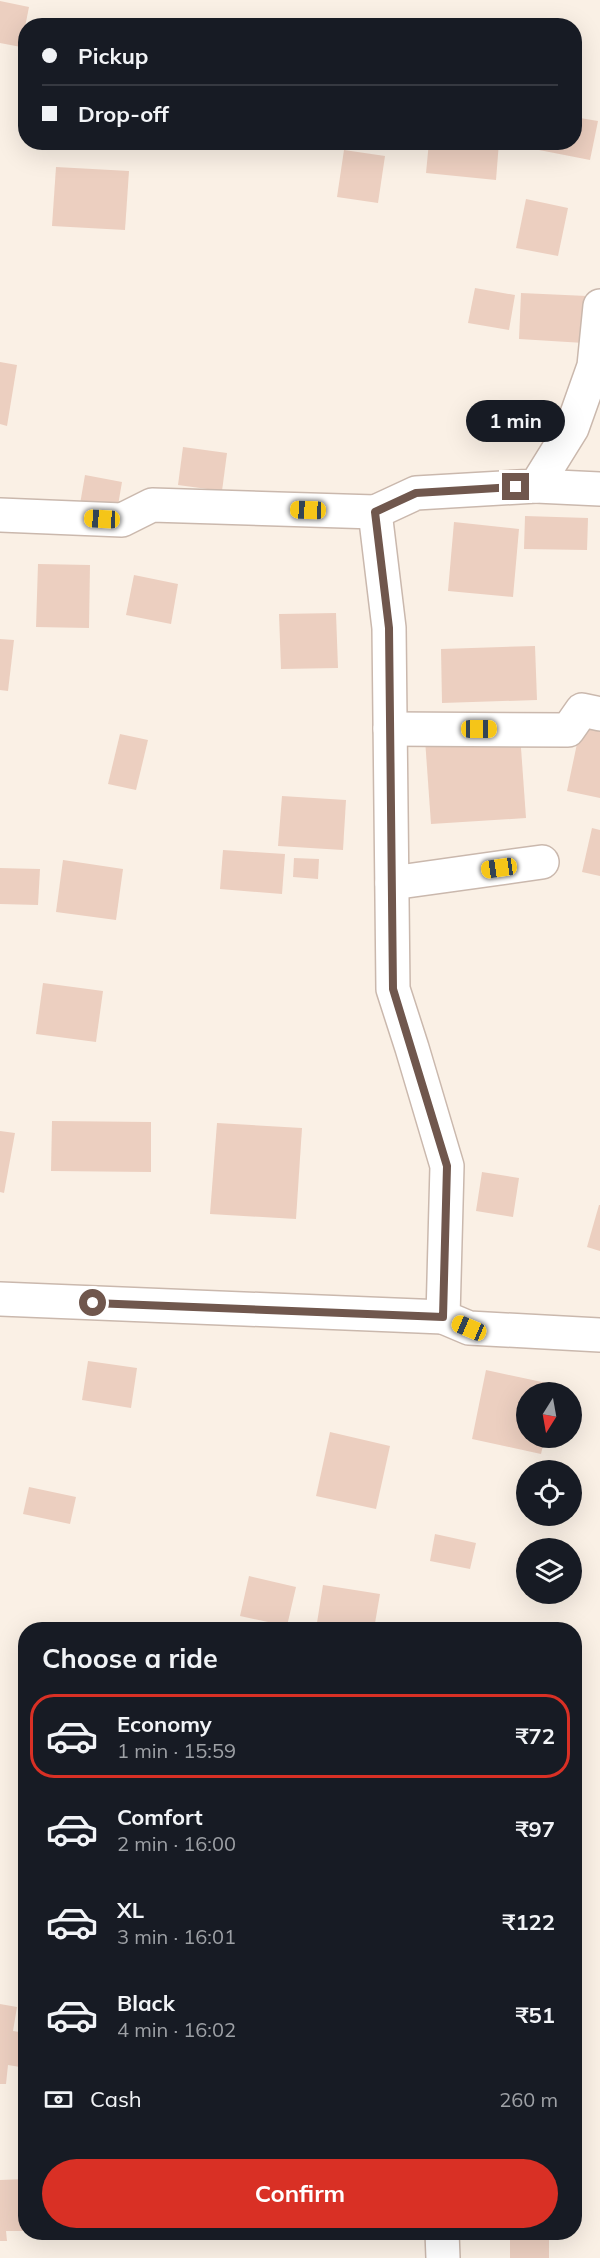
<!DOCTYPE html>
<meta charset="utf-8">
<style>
:root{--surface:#171b24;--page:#242831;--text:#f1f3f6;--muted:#9ea1a6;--line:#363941;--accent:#d93025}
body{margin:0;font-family:Mulish,sans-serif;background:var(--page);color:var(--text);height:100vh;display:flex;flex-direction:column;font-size:22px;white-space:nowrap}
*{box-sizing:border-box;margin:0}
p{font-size:20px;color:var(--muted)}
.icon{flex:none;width:33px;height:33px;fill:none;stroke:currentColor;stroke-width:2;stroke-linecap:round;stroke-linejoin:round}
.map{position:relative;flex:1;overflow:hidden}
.details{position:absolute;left:18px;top:1622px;width:564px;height:618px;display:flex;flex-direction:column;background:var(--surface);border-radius:24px;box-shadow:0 6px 24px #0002}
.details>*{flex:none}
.guide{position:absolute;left:18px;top:18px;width:564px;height:132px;border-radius:24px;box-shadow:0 6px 24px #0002;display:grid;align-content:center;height:132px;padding:0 24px;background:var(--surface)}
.needle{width:39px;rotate:191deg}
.fabs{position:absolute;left:516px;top:1382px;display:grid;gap:12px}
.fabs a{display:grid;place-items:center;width:66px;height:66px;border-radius:50%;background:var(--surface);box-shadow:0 6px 24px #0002;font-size:30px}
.end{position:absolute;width:27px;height:27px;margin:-14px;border:8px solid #70574d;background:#fff;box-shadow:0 0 0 3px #fff}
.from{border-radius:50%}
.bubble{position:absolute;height:42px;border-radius:21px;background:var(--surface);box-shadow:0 6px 24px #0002;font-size:20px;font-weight:700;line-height:42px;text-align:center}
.car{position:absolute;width:18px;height:36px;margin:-18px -9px;border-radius:8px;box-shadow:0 0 4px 2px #0007;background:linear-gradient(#f5c518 24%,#345 0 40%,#f5c518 0 76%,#345 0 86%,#f5c518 0)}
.guide b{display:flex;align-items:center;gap:21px;height:57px;font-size:22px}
.guide b+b{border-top:2px solid var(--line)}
.guide i{width:15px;height:15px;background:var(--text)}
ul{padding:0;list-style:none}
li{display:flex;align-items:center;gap:18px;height:84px;margin:0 12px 9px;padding:0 12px;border:3px solid transparent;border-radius:24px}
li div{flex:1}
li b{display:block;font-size:22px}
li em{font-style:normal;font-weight:700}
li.current{border-color:var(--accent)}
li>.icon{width:54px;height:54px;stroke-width:1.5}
h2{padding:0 24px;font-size:27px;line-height:72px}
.pay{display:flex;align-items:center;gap:15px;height:66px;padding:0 24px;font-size:22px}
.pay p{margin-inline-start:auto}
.action{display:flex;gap:12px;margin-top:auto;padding:12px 24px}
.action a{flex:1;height:69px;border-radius:36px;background:var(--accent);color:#fff;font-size:24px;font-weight:700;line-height:69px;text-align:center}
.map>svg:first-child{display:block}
</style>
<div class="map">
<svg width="600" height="2258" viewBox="0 0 600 2258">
<rect width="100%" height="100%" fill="#faf0e5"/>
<g fill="#eccfc0">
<polygon points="0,1 29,7 21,47 0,43"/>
<polygon points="574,117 598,121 590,160 539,150 540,142 574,142"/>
<polygon points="429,142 499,142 496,180 426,173"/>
<polygon points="344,150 385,156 378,203 337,197"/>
<polygon points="56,167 129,171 125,230 52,226"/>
<polygon points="526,199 568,208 558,256 516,248"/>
<polygon points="475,288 515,295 509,330 468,323"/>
<polygon points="521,293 587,296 584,343 519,339"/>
<polygon points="0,362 17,365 7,426 0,424"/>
<polygon points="183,447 227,453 222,491 178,485"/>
<polygon points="85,475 122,482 116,517 79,510"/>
<polygon points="525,516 588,518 587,550 524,549"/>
<polygon points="454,522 519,529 513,597 448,591"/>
<polygon points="38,564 90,565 89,628 36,627"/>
<polygon points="134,575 178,584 171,624 126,615"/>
<polygon points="336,613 338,668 281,669 279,614"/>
<polygon points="0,639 14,640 8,691 0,690"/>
<polygon points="535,646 537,700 442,703 441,649"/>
<polygon points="582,720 600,724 600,798 567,791"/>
<polygon points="120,734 148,740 136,790 108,784"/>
<polygon points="520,734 526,818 431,824 425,739"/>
<polygon points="282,796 346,800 343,850 278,846"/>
<polygon points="592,828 600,830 600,876 582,872"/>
<polygon points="223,850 285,854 282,894 220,889"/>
<polygon points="294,858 319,859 318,879 293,877"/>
<polygon points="63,860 123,869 116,920 56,912"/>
<polygon points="0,868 40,869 38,905 0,904"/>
<polygon points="43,983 103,991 96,1042 36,1034"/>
<polygon points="52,1121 151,1122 151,1172 51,1171"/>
<polygon points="217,1123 302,1128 296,1219 210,1214"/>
<polygon points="0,1131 15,1133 4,1193 0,1192"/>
<polygon points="482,1172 519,1178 513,1217 476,1211"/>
<polygon points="599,1205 600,1205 600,1251 587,1247"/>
<polygon points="88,1361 137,1368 131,1408 82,1400"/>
<polygon points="486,1370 556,1385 554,1392 526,1392 526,1437 545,1437 541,1454 472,1439"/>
<polygon points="330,1432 390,1446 376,1509 316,1496"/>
<polygon points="29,1487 76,1497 70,1524 23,1514"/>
<polygon points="435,1534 476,1543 470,1569 430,1561"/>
<polygon points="520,1553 526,1555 526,1573 516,1571"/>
<polygon points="249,1576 296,1587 287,1626 240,1616"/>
<polygon points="323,1585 380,1594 374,1629 316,1629"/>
<polygon points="0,2004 17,2007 13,2031 26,2033 26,2068 8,2065 6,2084 0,2084"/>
<polygon points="26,2179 26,2231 6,2231 7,2241 0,2241 0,2180"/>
<rect x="510" y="2232" width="39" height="26"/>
</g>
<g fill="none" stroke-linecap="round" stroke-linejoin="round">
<g stroke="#cab8ad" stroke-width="36">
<g id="minor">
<polyline points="600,306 594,366 572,428 536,486 416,493 375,512 389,628 393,989 412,1048 447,1166 443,1317 469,1328 600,1335"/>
<polyline points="536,486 600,489"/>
<polyline points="0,515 122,520 152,505 375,512"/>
<polyline points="390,729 568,730 582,710 600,714"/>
<polyline points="392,883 542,862"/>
<polyline points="0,1299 443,1317"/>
<polyline points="442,2232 443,2258"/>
</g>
</g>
<use href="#minor" stroke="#fff" stroke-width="33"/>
</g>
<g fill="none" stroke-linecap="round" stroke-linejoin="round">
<polyline stroke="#70574d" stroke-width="8" points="93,1303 443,1317 447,1166 393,989 389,628 375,512 416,493 516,487"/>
</g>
</svg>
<div class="fabs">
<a><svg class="needle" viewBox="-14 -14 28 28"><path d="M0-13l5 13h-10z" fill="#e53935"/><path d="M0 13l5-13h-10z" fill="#9ea1a6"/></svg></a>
<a><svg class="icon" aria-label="locate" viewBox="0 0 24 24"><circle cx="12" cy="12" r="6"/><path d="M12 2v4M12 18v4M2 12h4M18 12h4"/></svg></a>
<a><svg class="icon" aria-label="layers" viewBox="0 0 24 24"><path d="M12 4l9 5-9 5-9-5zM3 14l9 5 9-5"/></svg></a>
</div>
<i class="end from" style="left:93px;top:1303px"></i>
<i class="end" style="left:516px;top:487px"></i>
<div class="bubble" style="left:466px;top:400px;width:99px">1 min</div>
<i class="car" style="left:308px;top:510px;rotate:272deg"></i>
<i class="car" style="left:102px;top:519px;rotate:273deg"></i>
<i class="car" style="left:479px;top:729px;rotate:90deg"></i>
<i class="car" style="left:499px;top:868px;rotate:262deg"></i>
<i class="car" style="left:469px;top:1328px;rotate:293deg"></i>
<div class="guide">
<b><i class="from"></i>Pickup</b>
<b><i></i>Drop-off</b>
</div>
<section class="details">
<h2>Choose a ride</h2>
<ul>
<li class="current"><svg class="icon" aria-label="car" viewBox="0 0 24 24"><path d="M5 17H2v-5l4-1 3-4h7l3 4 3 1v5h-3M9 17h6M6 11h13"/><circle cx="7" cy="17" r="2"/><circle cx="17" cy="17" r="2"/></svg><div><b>Economy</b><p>1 min · 15:59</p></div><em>₹72</em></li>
<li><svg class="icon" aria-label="car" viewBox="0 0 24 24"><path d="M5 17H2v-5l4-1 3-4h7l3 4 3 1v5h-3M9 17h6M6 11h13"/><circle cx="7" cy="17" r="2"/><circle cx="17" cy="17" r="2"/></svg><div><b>Comfort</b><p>2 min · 16:00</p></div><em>₹97</em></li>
<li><svg class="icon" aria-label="car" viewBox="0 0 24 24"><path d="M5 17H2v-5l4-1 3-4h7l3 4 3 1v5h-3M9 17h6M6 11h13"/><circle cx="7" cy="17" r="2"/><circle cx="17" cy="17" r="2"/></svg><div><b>XL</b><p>3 min · 16:01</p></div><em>₹122</em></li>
<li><svg class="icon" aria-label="car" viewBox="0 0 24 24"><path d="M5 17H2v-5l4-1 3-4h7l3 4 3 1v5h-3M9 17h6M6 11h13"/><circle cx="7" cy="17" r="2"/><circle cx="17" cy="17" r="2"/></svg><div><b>Black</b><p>4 min · 16:02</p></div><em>₹51</em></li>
</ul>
<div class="pay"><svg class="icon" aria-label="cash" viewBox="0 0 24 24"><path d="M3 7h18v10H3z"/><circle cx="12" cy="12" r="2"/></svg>Cash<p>260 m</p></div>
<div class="action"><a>Confirm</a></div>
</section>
</div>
